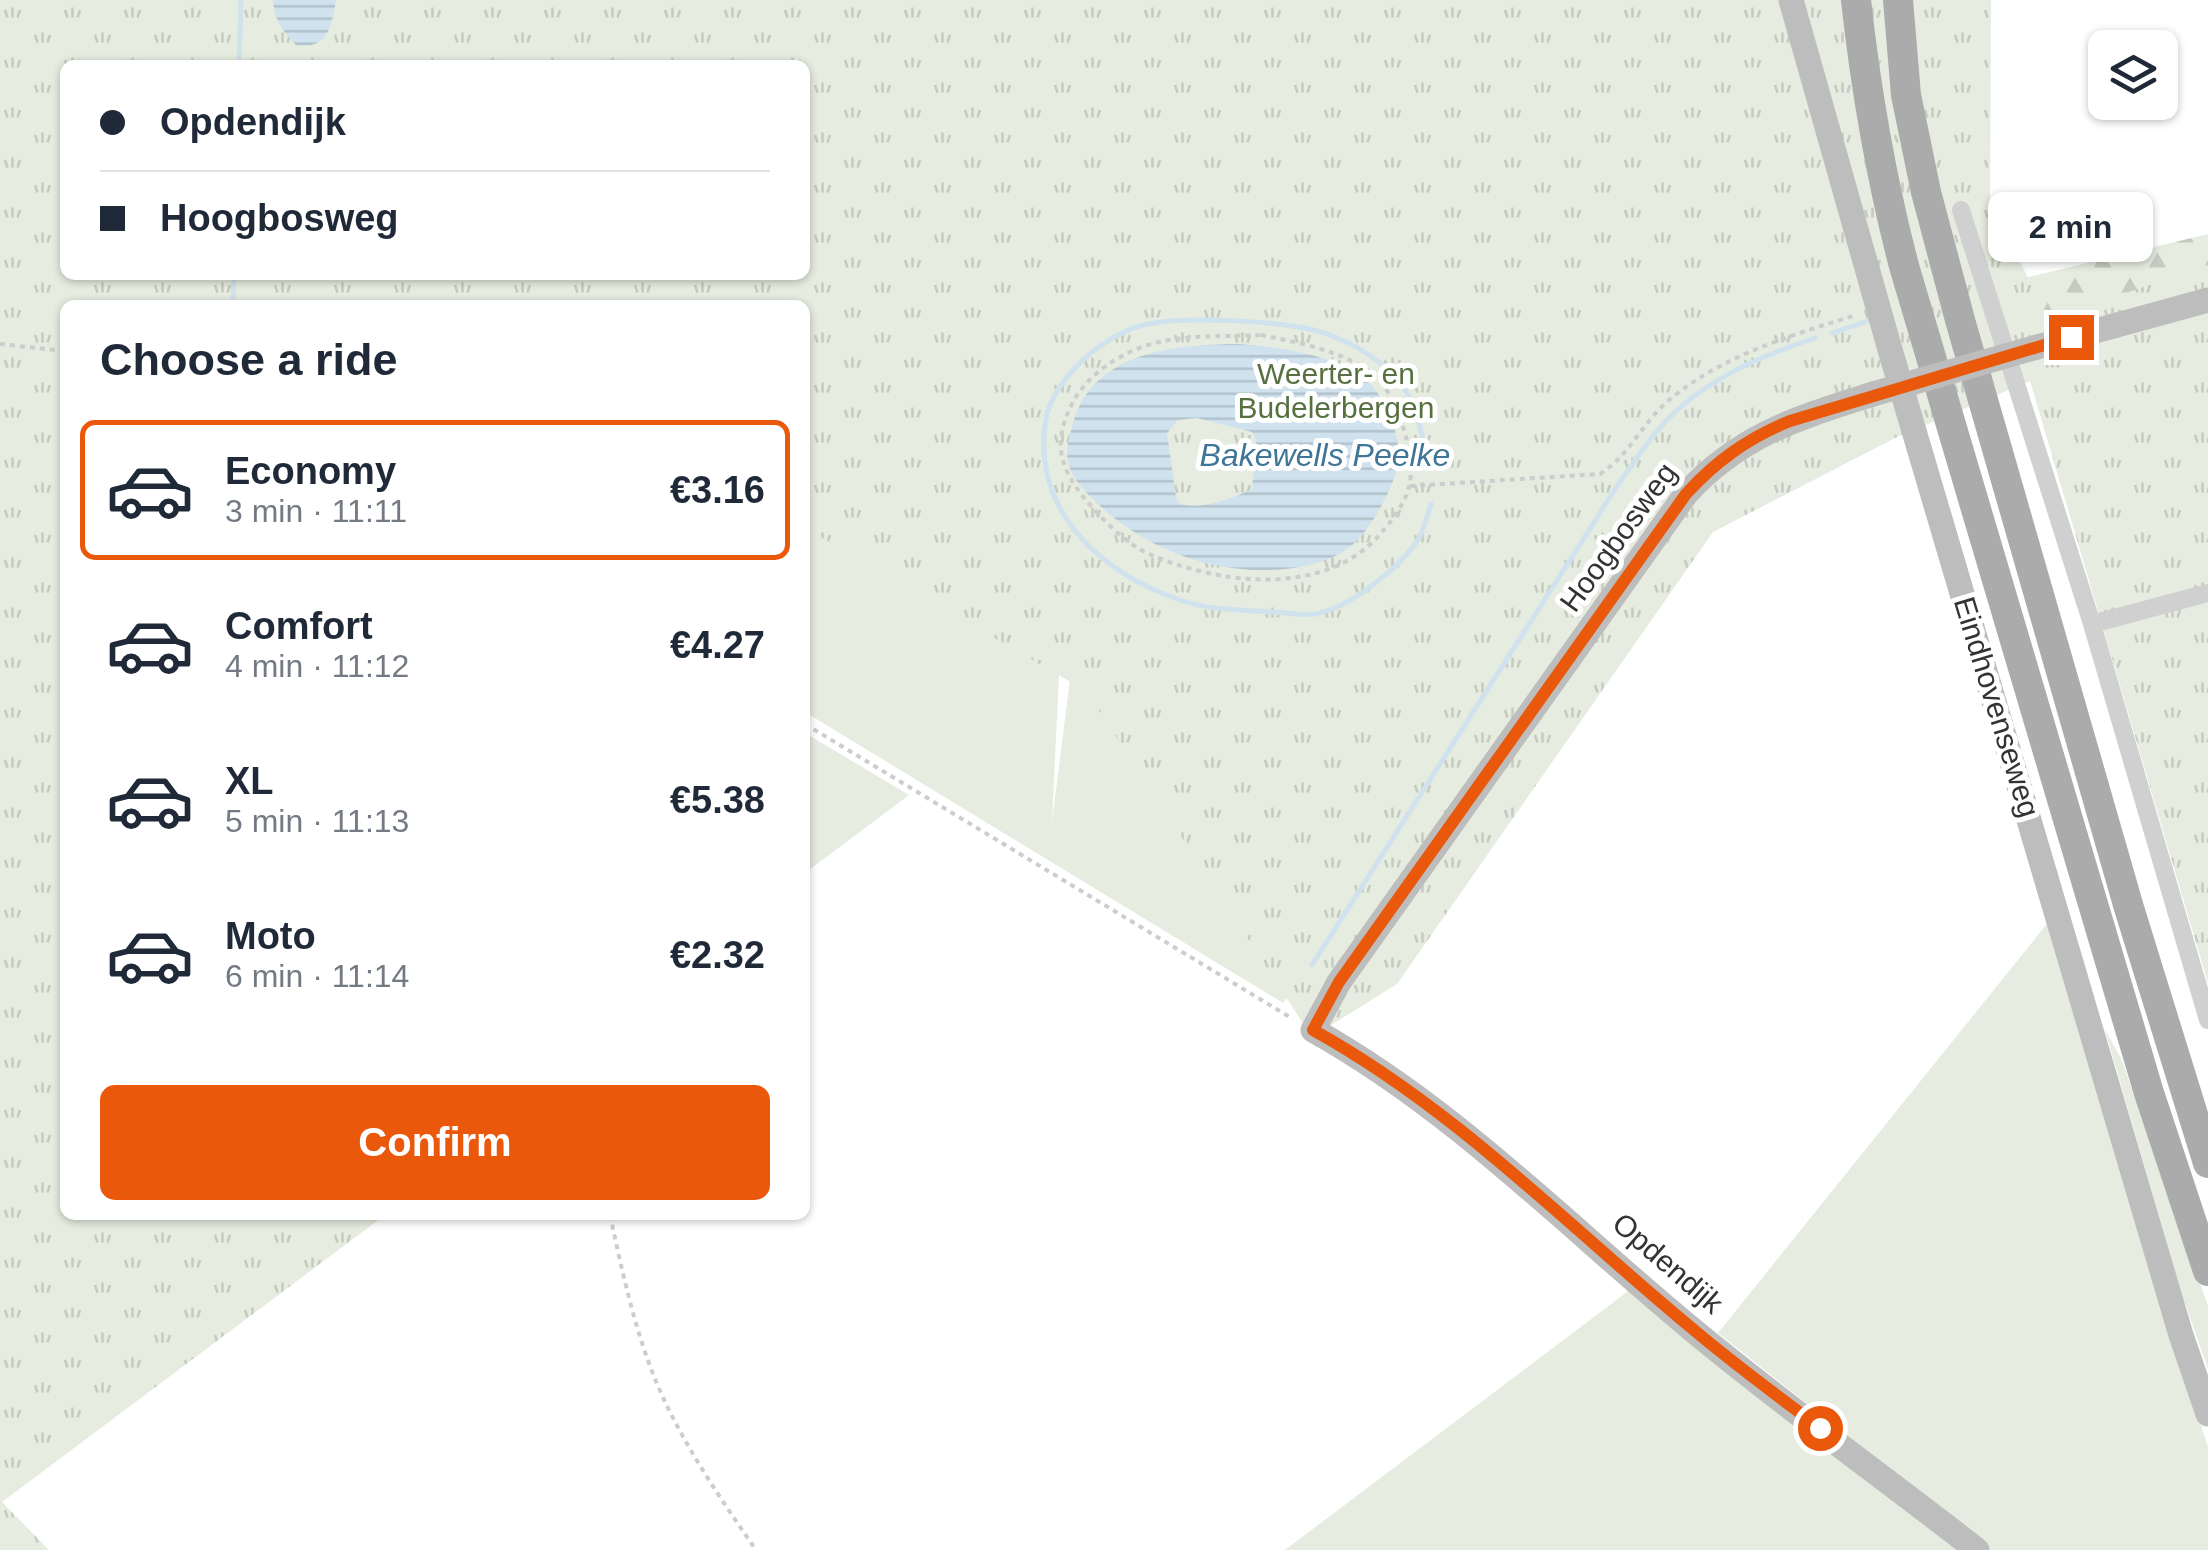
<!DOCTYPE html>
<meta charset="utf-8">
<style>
:root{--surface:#fff;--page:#f6f6f7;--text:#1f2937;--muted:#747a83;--line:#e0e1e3;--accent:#ea580c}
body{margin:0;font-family:Helvetica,sans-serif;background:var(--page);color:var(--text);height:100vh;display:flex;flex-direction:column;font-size:38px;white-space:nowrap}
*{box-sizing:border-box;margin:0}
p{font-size:32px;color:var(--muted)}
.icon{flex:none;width:55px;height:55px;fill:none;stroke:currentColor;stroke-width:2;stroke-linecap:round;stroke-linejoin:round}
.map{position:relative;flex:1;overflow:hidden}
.panel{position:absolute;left:60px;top:300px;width:750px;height:920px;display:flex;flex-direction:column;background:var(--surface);border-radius:15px;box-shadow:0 2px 8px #0004}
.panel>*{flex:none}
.guide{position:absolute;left:60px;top:60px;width:750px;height:220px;border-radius:15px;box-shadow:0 2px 8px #0004;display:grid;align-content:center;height:220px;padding:0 40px;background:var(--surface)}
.tools{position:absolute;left:2088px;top:30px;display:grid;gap:20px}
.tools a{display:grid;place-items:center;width:90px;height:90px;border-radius:15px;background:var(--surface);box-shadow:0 2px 8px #0004;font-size:50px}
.end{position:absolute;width:45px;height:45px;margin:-22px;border:12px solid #ea580c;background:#fff;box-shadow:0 0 0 5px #fff}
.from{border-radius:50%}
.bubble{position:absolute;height:70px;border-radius:15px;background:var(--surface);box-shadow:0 2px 8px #0004;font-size:32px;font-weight:800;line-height:70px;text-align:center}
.guide b{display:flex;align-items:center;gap:35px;height:95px;font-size:38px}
.guide b+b{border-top:2px solid var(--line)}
.guide i{width:25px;height:25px;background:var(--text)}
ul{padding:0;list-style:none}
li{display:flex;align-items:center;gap:30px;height:140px;margin:0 20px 15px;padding:0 20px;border:5px solid transparent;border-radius:15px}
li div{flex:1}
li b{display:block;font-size:38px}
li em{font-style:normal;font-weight:800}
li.active{border-color:var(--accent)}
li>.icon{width:90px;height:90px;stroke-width:1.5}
h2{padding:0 40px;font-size:45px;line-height:120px}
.action{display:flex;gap:20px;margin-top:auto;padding:20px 40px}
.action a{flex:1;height:115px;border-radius:15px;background:var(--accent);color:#fff;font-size:40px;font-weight:800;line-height:115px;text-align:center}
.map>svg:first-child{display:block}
</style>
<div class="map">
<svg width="2208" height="1550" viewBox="0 0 2208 1550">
<defs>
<pattern id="forest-firs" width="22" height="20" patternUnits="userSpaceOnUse" patternTransform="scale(2.5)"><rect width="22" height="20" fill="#e6ecdf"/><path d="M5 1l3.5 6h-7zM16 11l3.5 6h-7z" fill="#c6cbc0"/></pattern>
<pattern id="park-tufts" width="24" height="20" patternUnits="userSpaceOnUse" patternTransform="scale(2.5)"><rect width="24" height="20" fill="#e6ecdf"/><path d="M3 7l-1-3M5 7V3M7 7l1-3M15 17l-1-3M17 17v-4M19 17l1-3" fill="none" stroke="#c6cbc0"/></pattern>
<pattern id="water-rules" width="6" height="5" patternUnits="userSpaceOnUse" patternTransform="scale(2.5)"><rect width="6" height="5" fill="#cfe2ee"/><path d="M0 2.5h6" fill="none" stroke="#b2c2cd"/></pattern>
</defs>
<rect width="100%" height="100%" fill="#fff"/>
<g fill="#e6ecdf">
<polygon points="752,0 1001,0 1063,590 1052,822 1074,648 1439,764 1283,1003 805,712 805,305 749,305 805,275 805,65"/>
<polygon points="805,733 909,795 805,873"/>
<polygon points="2050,920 2128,1195 2208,1447 2208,1550 1991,1550 1718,1333"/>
<polygon points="2105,1030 2121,1058 2208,1306 2208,1369 2181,1292"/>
<polygon points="1635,1286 1957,1550 1285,1550"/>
</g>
<polygon fill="url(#forest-firs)" points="2208,234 2208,293 2017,341 2004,283"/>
<path fill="url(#park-tufts)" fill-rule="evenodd" d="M0,0H1991L1990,203L2049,319L2208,265V983L2030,381L1897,437L1713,532L1397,984L1312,1037L1086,691L805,528V305H65V1215H385L2,1502L49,1550H0ZM65,65H805V275H65Z"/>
<g fill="url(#water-rules)" fill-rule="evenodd">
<path d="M273,0H336C332,25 327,51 296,45C283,32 274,19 273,0Z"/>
<path d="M1236,344C1275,346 1343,355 1371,385C1386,400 1399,434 1399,455C1399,480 1370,532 1350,547C1333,560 1306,567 1286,569C1217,576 1148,551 1098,504C1086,493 1071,478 1068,461C1065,446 1071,431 1075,417C1098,351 1176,345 1236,344ZM1197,418L1252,432L1256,439L1252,489C1231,499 1203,510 1180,504L1176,497L1167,433L1178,420Z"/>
</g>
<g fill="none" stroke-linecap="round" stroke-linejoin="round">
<g stroke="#cfe2ee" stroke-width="5">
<polyline points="239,65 241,0"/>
<polyline points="233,305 234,275"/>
<polyline points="1832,333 1868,321"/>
<path d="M1427,464C1422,434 1418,403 1397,379C1377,356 1344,338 1314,330C1276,321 1186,316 1148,324C1104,333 1051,379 1045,424C1034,514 1102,573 1180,600C1208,610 1241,610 1270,612C1284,612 1301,616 1315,614C1350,608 1399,568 1418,540C1424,530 1427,516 1431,504"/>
<path d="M1312,965L1619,483C1636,460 1651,435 1672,415C1711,377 1764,355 1815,338"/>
</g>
<g stroke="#cdcdcd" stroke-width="4" stroke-dasharray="5 5" stroke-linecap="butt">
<path d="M1261,335C1299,343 1342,350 1374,375C1397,394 1417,457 1409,487C1405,503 1393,519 1382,532C1327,598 1220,585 1149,554C1125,543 1103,520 1086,500C1060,469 1052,443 1072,404C1087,375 1117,355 1148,345C1184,334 1223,337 1261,335Z"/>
<polyline points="0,344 65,351"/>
<path d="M1410,486L1600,474C1629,456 1642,423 1668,401C1722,355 1790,336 1856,315"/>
<polyline points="805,724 1293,1019"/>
<path d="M610,1215C624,1280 638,1346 667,1406C692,1457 724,1504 756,1550"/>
</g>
<g stroke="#d0d0d0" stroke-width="18">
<polyline points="1961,210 2092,624 2208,1020"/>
<polyline points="2092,624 2208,593"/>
</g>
<g stroke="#bdbdbd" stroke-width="25">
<polyline points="1791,0 1891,353 2181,1335 2208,1414"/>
<polyline points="2037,347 2208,300"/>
<path d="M1873,394C1798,418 1741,434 1686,494L1339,982L1313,1030C1456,1110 1569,1228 1694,1331C1786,1407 1883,1477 1977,1550"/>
</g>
<g stroke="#ababab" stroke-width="30">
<path d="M1856,0C1866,91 1881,178 1904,266L2149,1093L2208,1271"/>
<polyline points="1898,0 1906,95 1926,192 1960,320 2129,908 2208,1163"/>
</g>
<polyline stroke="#bdbdbd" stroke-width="25" points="1873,394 2037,347"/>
</g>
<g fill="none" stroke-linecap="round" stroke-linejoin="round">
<path stroke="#ea580c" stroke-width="12" d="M1820,1428C1778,1396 1734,1364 1694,1330C1569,1227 1456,1109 1313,1030L1339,982L1686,494C1716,461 1748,438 1790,421L2071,337"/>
</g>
<g text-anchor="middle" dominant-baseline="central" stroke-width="10" stroke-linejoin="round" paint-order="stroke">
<g font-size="30" fill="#56703f" stroke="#fff">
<text x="1336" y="373">Weerter- en<tspan x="1336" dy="34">Budelerbergen</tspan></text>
</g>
<g font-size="30" fill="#333" stroke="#fff">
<text transform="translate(1618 537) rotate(-54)">Hoogbosweg</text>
<text transform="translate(1997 707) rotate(73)">Eindhovenseweg</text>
<text transform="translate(1668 1263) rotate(41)">Opdendijk</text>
</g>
<g font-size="32" font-style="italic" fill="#3f7597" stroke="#fff">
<text x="1325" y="455">Bakewells Peelke</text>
</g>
</g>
</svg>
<div class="tools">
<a><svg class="icon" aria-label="layers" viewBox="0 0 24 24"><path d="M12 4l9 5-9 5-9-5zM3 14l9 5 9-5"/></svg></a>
</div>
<i class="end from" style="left:1820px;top:1428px"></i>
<i class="end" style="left:2071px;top:337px"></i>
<div class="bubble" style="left:1988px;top:192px;width:165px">2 min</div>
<div class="guide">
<b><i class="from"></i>Opdendijk</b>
<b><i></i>Hoogbosweg</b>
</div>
<section class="panel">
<h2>Choose a ride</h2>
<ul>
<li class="active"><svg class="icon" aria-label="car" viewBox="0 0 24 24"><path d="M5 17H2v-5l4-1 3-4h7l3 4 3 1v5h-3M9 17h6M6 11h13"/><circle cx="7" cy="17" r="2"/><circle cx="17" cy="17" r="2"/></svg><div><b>Economy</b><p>3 min · 11:11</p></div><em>€3.16</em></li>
<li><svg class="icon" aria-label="car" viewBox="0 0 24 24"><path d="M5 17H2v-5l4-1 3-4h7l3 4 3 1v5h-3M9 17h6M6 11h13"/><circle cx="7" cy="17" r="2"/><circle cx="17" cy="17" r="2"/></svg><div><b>Comfort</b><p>4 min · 11:12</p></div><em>€4.27</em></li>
<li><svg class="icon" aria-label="car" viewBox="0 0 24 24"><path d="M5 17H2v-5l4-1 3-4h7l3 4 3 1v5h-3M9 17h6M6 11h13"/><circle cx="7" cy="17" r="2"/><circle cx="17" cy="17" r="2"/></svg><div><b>XL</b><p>5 min · 11:13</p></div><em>€5.38</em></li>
<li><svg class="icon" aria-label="car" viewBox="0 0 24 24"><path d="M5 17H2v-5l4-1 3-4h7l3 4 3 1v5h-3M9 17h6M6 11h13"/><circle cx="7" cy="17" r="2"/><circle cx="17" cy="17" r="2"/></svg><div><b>Moto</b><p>6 min · 11:14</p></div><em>€2.32</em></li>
</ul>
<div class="action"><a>Confirm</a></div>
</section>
</div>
